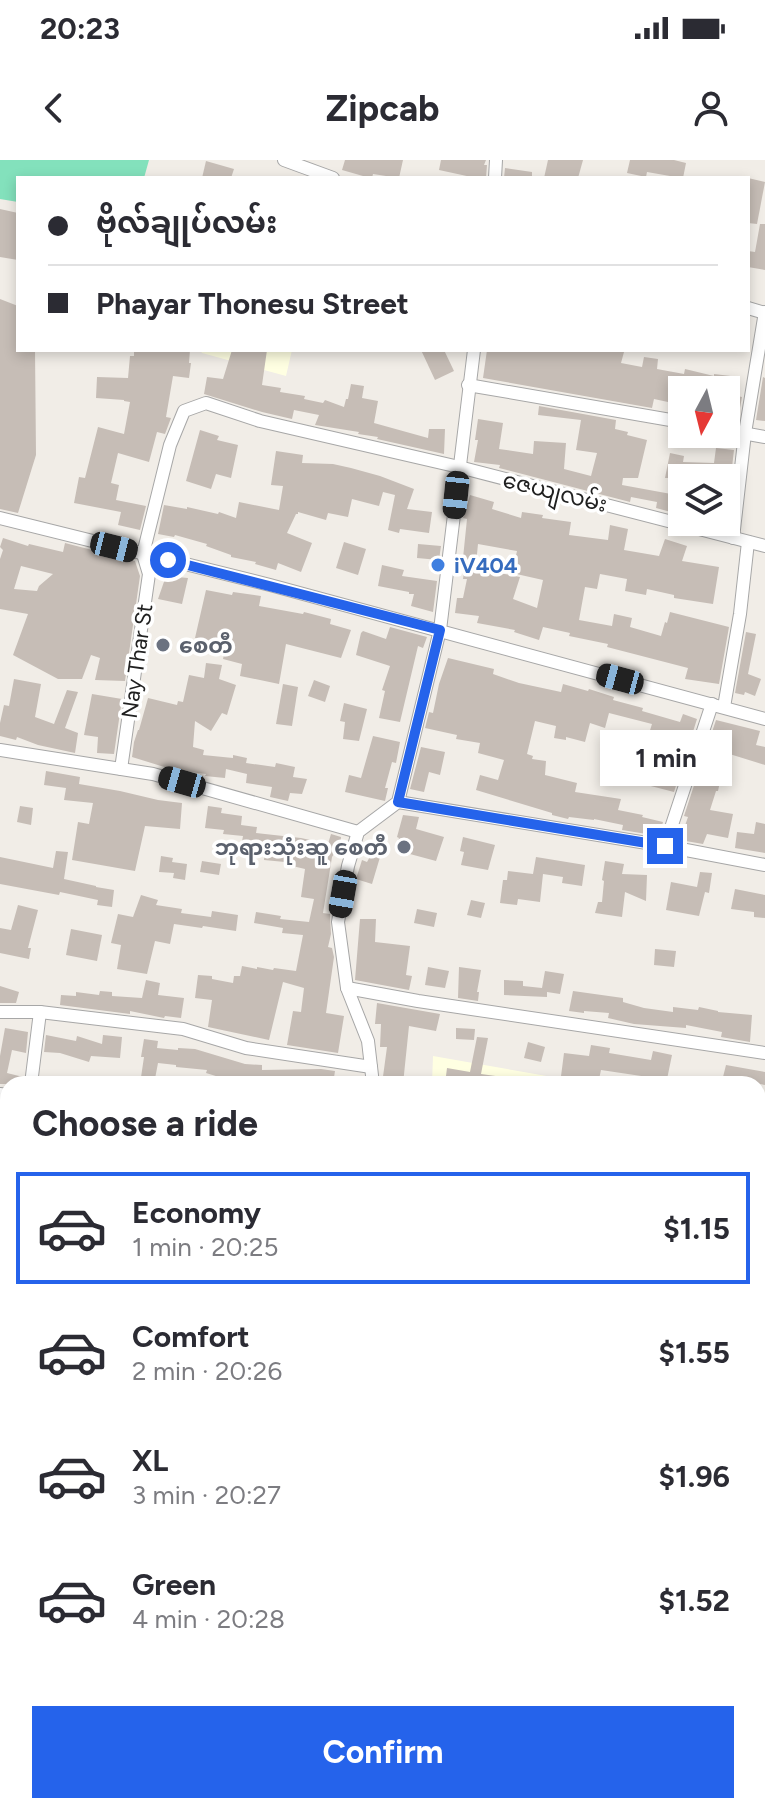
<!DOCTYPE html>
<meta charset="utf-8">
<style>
:root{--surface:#fff;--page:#f7f7f7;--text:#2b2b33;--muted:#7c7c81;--line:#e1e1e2;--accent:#2563eb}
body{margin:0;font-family:Figtree,"Noto Sans Myanmar",sans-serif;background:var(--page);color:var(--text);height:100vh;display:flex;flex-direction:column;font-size:30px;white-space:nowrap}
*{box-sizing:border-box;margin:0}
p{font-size:26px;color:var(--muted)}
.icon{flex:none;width:44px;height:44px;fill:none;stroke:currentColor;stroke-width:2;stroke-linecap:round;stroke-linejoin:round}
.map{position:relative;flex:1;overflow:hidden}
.sheet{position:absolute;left:0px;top:916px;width:766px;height:738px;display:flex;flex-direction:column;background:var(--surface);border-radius:24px 24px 0 0;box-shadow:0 4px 12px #0003}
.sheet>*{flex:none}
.hud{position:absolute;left:16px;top:16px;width:734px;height:176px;border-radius:0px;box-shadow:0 4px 12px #0003;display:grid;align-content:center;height:176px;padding:0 32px;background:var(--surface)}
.needle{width:52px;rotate:187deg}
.tools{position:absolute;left:668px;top:216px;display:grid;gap:16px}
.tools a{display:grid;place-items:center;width:72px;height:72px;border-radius:0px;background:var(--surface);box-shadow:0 4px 12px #0003;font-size:40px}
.end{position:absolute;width:36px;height:36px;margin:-18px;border:10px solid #2563eb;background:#fff;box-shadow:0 0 0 4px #fff}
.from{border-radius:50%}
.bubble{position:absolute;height:56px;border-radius:0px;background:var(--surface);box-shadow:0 4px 12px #0003;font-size:26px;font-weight:700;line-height:56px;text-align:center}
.car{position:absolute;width:24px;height:48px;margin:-24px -12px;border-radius:10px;box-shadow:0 0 6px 2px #0007;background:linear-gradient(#222 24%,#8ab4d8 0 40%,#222 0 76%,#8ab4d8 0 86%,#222 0)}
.hud b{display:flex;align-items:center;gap:28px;height:76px;font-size:30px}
.hud b+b{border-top:2px solid var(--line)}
.hud i{width:20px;height:20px;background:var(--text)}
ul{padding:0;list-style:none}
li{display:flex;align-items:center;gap:24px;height:112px;margin:0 16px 12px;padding:0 16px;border:4px solid transparent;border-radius:0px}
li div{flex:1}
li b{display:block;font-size:30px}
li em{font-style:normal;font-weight:700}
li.on{border-color:var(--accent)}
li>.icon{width:72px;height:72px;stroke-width:1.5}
h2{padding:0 32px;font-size:36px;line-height:96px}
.primary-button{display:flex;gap:16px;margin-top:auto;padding:16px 32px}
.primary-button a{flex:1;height:92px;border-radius:0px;background:var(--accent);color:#fff;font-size:32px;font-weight:700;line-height:92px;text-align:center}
.status{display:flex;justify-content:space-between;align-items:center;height:56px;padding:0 40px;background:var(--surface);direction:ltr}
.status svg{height:22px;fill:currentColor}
header{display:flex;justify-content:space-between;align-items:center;height:104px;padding:0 32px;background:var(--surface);font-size:36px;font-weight:700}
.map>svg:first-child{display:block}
</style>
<div class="status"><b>20:23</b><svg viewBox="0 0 49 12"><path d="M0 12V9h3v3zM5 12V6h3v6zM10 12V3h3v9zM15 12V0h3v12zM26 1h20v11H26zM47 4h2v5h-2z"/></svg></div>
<header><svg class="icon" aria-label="back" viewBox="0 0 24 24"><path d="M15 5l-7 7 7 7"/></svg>Zipcab<svg class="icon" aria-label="person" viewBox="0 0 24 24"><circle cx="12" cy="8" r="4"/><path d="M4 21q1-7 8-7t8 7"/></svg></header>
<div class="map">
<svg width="765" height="1653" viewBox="0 0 765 1653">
<rect width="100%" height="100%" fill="#f1ede7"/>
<g fill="#ffffe2">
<polygon points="200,190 292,190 286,216 202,193"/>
<polygon points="433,896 592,924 432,924"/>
<polygon points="264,1646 429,1646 427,1653 262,1653"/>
</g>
<polygon fill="#83e1bc" points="0,0 149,0 144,18 18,18 18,42 0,39"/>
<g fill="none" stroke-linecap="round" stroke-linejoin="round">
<g stroke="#a6d3df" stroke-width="22">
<polyline points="0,1104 8,1104"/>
<polyline points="758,1135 765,1133"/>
</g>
</g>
<g fill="#c6bdb6" fill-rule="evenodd">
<polygon points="345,0 403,0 399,18 373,14 372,18 370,18 342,10"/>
<polygon points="441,0 486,0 484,5 487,5 486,18 476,18 439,10"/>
<polygon points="548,0 583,0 578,18 544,18"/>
<polygon points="630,0 674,0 686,3 683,18 670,18 670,16 647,12 646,17 627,13"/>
<polygon points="206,1 234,9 231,18 202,18"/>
<polygon points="505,8 532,12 532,18 504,18"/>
<polygon points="748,18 765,22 757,64 748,63"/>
<polygon points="0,49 18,53 18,100 0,97"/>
<polygon points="760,64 765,64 765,110 748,107 748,91 755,92"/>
<polygon points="0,139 18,146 18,190 35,190 36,295 18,353 0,349"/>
<polygon points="134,190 190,190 189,203 191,203 189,218 173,216 166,257 171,258 165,274 157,272 149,302 118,293 111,323 119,325 116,340 146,346 140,370 118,365 121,352 74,343 79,317 85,318 98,267 124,274 130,242 124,241 124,240 96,238 97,217 128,218 130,196 134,196"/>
<polygon points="232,190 267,190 262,225 281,228 280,232 305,236 304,239 323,243 325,240 344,247 346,239 348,239 351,224 364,226 362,238 378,241 374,263 428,278 429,269 445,269 444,294 377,279 378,277 358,274 359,272 315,265 319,255 294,250 292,259 262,252 204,234 207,217 223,219"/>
<polygon points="421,190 444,190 454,211 435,220"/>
<polygon points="487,190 615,190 624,192 621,203 642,207 644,197 658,199 657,209 684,214 685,209 714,216 714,214 739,217 737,236 742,237 738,259 726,258 726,230 699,226 698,230 682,230 682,245 654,239 652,248 483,218"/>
<polygon points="763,217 765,218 765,261 756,260"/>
<polygon points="539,246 616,260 615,269 628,272 627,275 647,280 638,318 623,318 622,325 682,336 682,355 656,348 657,342 631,337 630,342 499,308 500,305 474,302 478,280 475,280 478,259 503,263 499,289 533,294 534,281 566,283 564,309 591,316 597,293 576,290 581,260 538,255"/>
<polygon points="200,270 219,276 217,280 238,285 231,318 216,314 211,329 186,321"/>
<polygon points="716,288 734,290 726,360 726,318 665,318 670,293 684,296 683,302 714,303"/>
<polygon points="276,291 303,295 302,303 333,304 351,308 380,316 414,329 407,349 432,352 429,373 400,369 399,373 388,370 395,335 383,332 379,346 352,339 348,357 328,353 326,360 298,352 298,354 296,354 287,373 312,383 301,412 278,403 276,410 255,404 256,402 231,397 231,395 206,386 207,384 175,375 174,377 158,374 164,345 187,349 187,347 218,354 219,352 236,358 239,342 279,350 283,326 271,325"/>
<path d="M470,335L494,342L492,349L521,358L522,352L543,355L542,358L571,362L569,375L608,380L610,365L628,369L624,390L659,396L665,379L687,386L682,401L719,407L713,444L674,438V435L647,429L646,435L625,431L627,419L600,414L597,429L585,427L579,460L612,466L614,454L632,458L630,467L661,476L665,462L667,463L670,452L729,467L719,524L685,519L688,508L607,487L608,484L569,476L570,473L543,467L539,480L514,472L515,470L477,463L479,456L455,453L457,438H463L467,419H463L466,399L463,398L467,359L463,358ZM478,384L517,391L512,413L543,420L537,448L513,439L520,417L479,409L480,405L476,404Z"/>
<path d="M3,378L28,386L29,384L63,392L65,383L135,401L140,416L125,521L95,520L100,498L91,495L82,519H58L13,495L28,454L0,449V399L3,390L0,387ZM21,406L53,414L39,426L37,431L14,429Z"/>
<polygon points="344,382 366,389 358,415 336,408"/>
<polygon points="418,384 441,386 439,400 417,398"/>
<polygon points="382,405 404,410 402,416 437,421 433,452 411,446 414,434 409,434 409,432 378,426"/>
<polygon points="166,416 188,418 182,444 158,439"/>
<polygon points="206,430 232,435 233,432 261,436 259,446 303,454 304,452 331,459 330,464 351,470 341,498 286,484 279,524 240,516 242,504 223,499 226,486 195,478"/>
<polygon points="390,467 427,477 423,488 418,486 400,562 379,558 385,531 382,530 390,506 356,495 361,473 363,471 386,479"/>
<polygon points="746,472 756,474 748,514 761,519 755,536 745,532 744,535 735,533"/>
<polygon points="448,498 494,509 493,514 519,523 561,532 563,524 588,531 589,529 614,537 613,540 643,548 642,551 680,562 683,554 697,559 674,632 643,624 647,607 652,609 655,585 646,583 652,564 609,553 605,568 590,563 585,582 566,577 566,580 554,578 556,566 535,561 527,594 533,596 532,599 546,601 545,615 577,623 575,632 621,639 618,650 643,655 642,657 663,662 659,676 622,670 623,665 594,659 594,660 569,657 568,659 552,655 552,653 476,630 480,615 498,620 504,600 478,593 480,583 456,579 457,575 425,568 429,552 433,553 439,524"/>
<polygon points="206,503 222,505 219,519 236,525 227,555 222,553 211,571 195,561 193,587 204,590 203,595 233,598 233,595 247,598 246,603 275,607 276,603 295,607 293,617 307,619 302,634 290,633 288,641 270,637 272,627 246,623 247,614 226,609 225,618 205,616 206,614 174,610 132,597 134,582 138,570 139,570 148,538 177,545 178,541 183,542 189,515 204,518"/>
<polygon points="14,519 41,524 35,557 54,564 67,530 78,532 65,568 78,573 75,593 38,585 17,577 16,580 0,576 0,563 4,545 9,546"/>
<polygon points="314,520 330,526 325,542 308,536"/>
<polygon points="283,524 298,527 292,566 276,564"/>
<polygon points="92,534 122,539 114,594 97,593 98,577 84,575"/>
<polygon points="344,543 367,549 359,581 343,579 345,562 340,561"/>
<polygon points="716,560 760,571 756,585 765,587 765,605 707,587"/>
<polygon points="373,576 400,582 396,603 392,602 385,628 388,628 385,641 345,632 349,615 361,618"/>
<polygon points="421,587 445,592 440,615 429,612 424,632 410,629"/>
<polygon points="700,607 722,612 718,631 716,631 710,650 733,654 728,678 707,674 703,684 680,680 688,657 684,656"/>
<polygon points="46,611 80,617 79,624 120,631 158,640 182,643 180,669 145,666 135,711 72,700 78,662 89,664 93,643 64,640 66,628 44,625"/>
<polygon points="20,646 33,648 31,665 17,662"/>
<polygon points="208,646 222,648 221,653 242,656 241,665 257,667 256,673 301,678 328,684 331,674 341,677 339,695 334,694 332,697 323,753 330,754 331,774 328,787 332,788 334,797 326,853 344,856 338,893 287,885 293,851 301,852 304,828 283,822 269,880 208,867 212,840 195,838 198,815 212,816 212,819 233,823 234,816 240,816 242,806 257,809 257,807 273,810 274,808 296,811 303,775 282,773 283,768 254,763 256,752 281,756 280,759 309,762 314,739 301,737 305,709 284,704 285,702 264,700 265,690 241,687 243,676 223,674 224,670 205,668"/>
<polygon points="403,655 419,657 416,669 444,677 436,701 395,690 399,678 397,677"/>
<polygon points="756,662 765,664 765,693 735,688 737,672 754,674"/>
<polygon points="382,675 386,677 372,724 356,719 362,700 367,702"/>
<polygon points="463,677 495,685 488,710 461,705 464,692 460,691"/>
<polygon points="56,691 68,692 64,719 96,726 96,727 114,730 112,747 97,745 98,740 60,732 59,735 0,724 0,697 53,708"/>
<polygon points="161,696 173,698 172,702 187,704 185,720 173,718 174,713 159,712"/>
<polygon points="536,697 585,705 582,726 562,723 563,717 543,714 540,742 518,739 517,745 500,743 503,720 507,720 508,711 533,714"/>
<polygon points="202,701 221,704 219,715 200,712"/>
<polygon points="605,701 624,704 622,714 647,715 646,741 625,732 622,757 595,753 598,742 602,742 604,721 602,720"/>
<polygon points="700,712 712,713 709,733 705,732 699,756 666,750 671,722 697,727"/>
<polygon points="735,729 765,735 765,758 754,757 754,752 731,749"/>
<polygon points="141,735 158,740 156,745 182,749 181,753 211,757 212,751 238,755 236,771 203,766 202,768 174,764 170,784 155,781 147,814 117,809 121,785 111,783 118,754 133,757"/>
<polygon points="471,740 485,743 481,758 467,755"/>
<polygon points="18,745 38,750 28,788 31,788 29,799 0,793 0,768 11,770"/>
<polygon points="417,749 437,753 434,767 414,763"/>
<polygon points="360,759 376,759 375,782 410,786 406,815 412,816 409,830 355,820"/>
<polygon points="71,769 102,775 97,801 66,795"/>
<polygon points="655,789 676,791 674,807 654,805"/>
<polygon points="428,807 449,811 445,828 425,825"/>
<polygon points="459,807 481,810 477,832 479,832 478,841 458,838"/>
<polygon points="545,811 564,814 560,834 547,832 547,837 504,835 504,820 523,821 523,826 542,828"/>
<polygon points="146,820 160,823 158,835 184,838 181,858 165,856 164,858 130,851 130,854 60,845 61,835 76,836 76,832 99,835 100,831 112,832 112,836 142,838"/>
<polygon points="0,826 19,832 16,843 0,843"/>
<polygon points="573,831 623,838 623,842 644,848 673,852 673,847 698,850 699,847 718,851 718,852 752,855 750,882 721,877 722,872 686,865 686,868 634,864 608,858 609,853 584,851 584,853 569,851"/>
<polygon points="377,843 440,854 436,871 409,866 403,924 382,924 387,887 380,887 381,864 375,864"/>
<polygon points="5,868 28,872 26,893 12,890 7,913 23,917 22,924 0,924 0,896"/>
<polygon points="456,868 475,869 474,880 456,879"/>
<polygon points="46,875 76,881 77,876 102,884 103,875 122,877 120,898 91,896 89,902 60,893 44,892"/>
<polygon points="477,877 488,878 481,914 510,918 509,924 445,924 447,908 470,912"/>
<polygon points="144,879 158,881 157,888 178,890 178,888 195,889 245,904 262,905 262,910 321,909 335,911 333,924 231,924 218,920 219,917 206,913 207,910 176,907 176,905 158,903 154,924 140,924 144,897 141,897"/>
<polygon points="528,882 545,887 541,902 524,898"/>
<polygon points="591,885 610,888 609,893 651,900 653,891 672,895 666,924 647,924 648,917 601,910 598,924 560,924 564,893 589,896"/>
<polygon points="726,905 765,912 765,925 723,917"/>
</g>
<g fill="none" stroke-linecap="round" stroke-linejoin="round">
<g stroke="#a7a7a7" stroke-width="14">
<g id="minor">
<polyline points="284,0 333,18"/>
<polyline points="495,18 496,0"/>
<polyline points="748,148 765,153"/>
<polyline points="468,225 682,262"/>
<polyline points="726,270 765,277"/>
<polyline points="0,358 270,425 765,559"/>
<polyline points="733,378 745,273 765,152"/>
<polyline points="724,547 740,454 748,382"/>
<polyline points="0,590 153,614 358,672"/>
<polyline points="121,609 149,414 143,394 170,285 184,251 206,243 260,261 459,307 765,386"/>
<polyline points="398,642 665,686 765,705"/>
<polyline points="665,686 712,544"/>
<polyline points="347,828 418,841 765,893"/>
<polyline points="0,852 40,852 183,869 246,888 371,907"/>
<polyline points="31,924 40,852"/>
<polyline points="373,924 368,881 347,828 338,762 348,706 358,672 398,642 440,470 474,190"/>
<polyline points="0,934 8,935"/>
<polyline points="0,1223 8,1224"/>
<polyline points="758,1354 765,1356"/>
<polyline points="758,1484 765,1458"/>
<polyline points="0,1547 8,1549"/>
<polyline points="758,1631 765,1633"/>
<polyline points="71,1653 73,1646"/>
<polyline points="165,1653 167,1646"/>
<polyline points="256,1653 258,1646"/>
<polyline points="433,1653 435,1646"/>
<polyline points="526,1653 528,1646"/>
<polyline points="615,1653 617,1646"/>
<polyline points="712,1653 714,1646"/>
</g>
</g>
<use href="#minor" stroke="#fff" stroke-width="12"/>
</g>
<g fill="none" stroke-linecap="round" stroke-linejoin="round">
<polyline stroke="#2563eb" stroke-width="10" points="168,400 440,470 398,642 665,686"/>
</g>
<circle fill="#3f7fe0" stroke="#fff" stroke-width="3" cx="438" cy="405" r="8"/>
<g fill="#6b7280" stroke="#fff" stroke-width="3">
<circle cx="163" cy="485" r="8"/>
<circle cx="404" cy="687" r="8"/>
</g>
<g text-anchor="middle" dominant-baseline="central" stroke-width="7" stroke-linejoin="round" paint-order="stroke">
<g font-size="22" fill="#202020" stroke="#fff">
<text transform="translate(555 332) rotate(14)">ဇေယျလမ်း</text>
<text transform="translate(137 501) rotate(-82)">Nay Thar St</text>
</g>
<g font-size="22" font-weight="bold" fill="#366cbe" stroke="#fff" text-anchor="start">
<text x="454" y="405">iV404</text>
</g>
<g font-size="22" font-weight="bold" fill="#5b616d" stroke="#fff" text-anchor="start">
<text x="179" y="485">စေတီ</text>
<text x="388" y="687" text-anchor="end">ဘုရားသုံးဆူ စေတီ</text>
</g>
</g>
</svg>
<div class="tools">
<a><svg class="needle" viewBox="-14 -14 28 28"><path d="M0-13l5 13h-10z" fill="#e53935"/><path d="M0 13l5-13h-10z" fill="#7c7c81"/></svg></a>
<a><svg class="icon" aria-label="layers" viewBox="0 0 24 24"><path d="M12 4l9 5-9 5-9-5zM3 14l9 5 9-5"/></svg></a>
</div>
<i class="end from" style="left:168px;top:400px"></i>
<i class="end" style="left:665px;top:686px"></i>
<div class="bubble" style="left:600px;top:570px;width:132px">1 min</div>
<i class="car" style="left:456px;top:335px;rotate:186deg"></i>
<i class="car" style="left:114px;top:387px;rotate:104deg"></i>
<i class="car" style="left:620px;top:519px;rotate:285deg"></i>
<i class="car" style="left:182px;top:622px;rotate:286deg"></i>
<i class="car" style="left:343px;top:734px;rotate:190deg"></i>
<div class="hud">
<b><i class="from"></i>ဗိုလ်ချုပ်လမ်း</b>
<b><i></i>Phayar Thonesu Street</b>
</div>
<section class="sheet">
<h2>Choose a ride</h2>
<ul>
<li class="on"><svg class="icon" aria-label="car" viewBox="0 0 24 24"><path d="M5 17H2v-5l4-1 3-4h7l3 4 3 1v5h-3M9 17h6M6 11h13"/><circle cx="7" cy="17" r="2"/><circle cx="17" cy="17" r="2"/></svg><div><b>Economy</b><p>1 min · 20:25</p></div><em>$1.15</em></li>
<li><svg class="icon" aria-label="car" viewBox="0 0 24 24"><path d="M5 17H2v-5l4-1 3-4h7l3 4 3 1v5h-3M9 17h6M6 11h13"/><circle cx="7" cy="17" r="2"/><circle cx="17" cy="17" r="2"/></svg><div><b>Comfort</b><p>2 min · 20:26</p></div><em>$1.55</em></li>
<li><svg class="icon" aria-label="car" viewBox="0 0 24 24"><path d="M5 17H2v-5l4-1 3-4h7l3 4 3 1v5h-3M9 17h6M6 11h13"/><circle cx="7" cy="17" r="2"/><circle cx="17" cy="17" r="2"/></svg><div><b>XL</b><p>3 min · 20:27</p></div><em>$1.96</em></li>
<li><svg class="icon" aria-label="car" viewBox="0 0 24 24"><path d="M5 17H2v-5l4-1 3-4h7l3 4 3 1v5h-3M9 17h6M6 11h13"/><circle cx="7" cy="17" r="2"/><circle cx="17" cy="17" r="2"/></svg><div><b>Green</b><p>4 min · 20:28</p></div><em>$1.52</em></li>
</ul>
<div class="primary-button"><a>Confirm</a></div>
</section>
</div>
